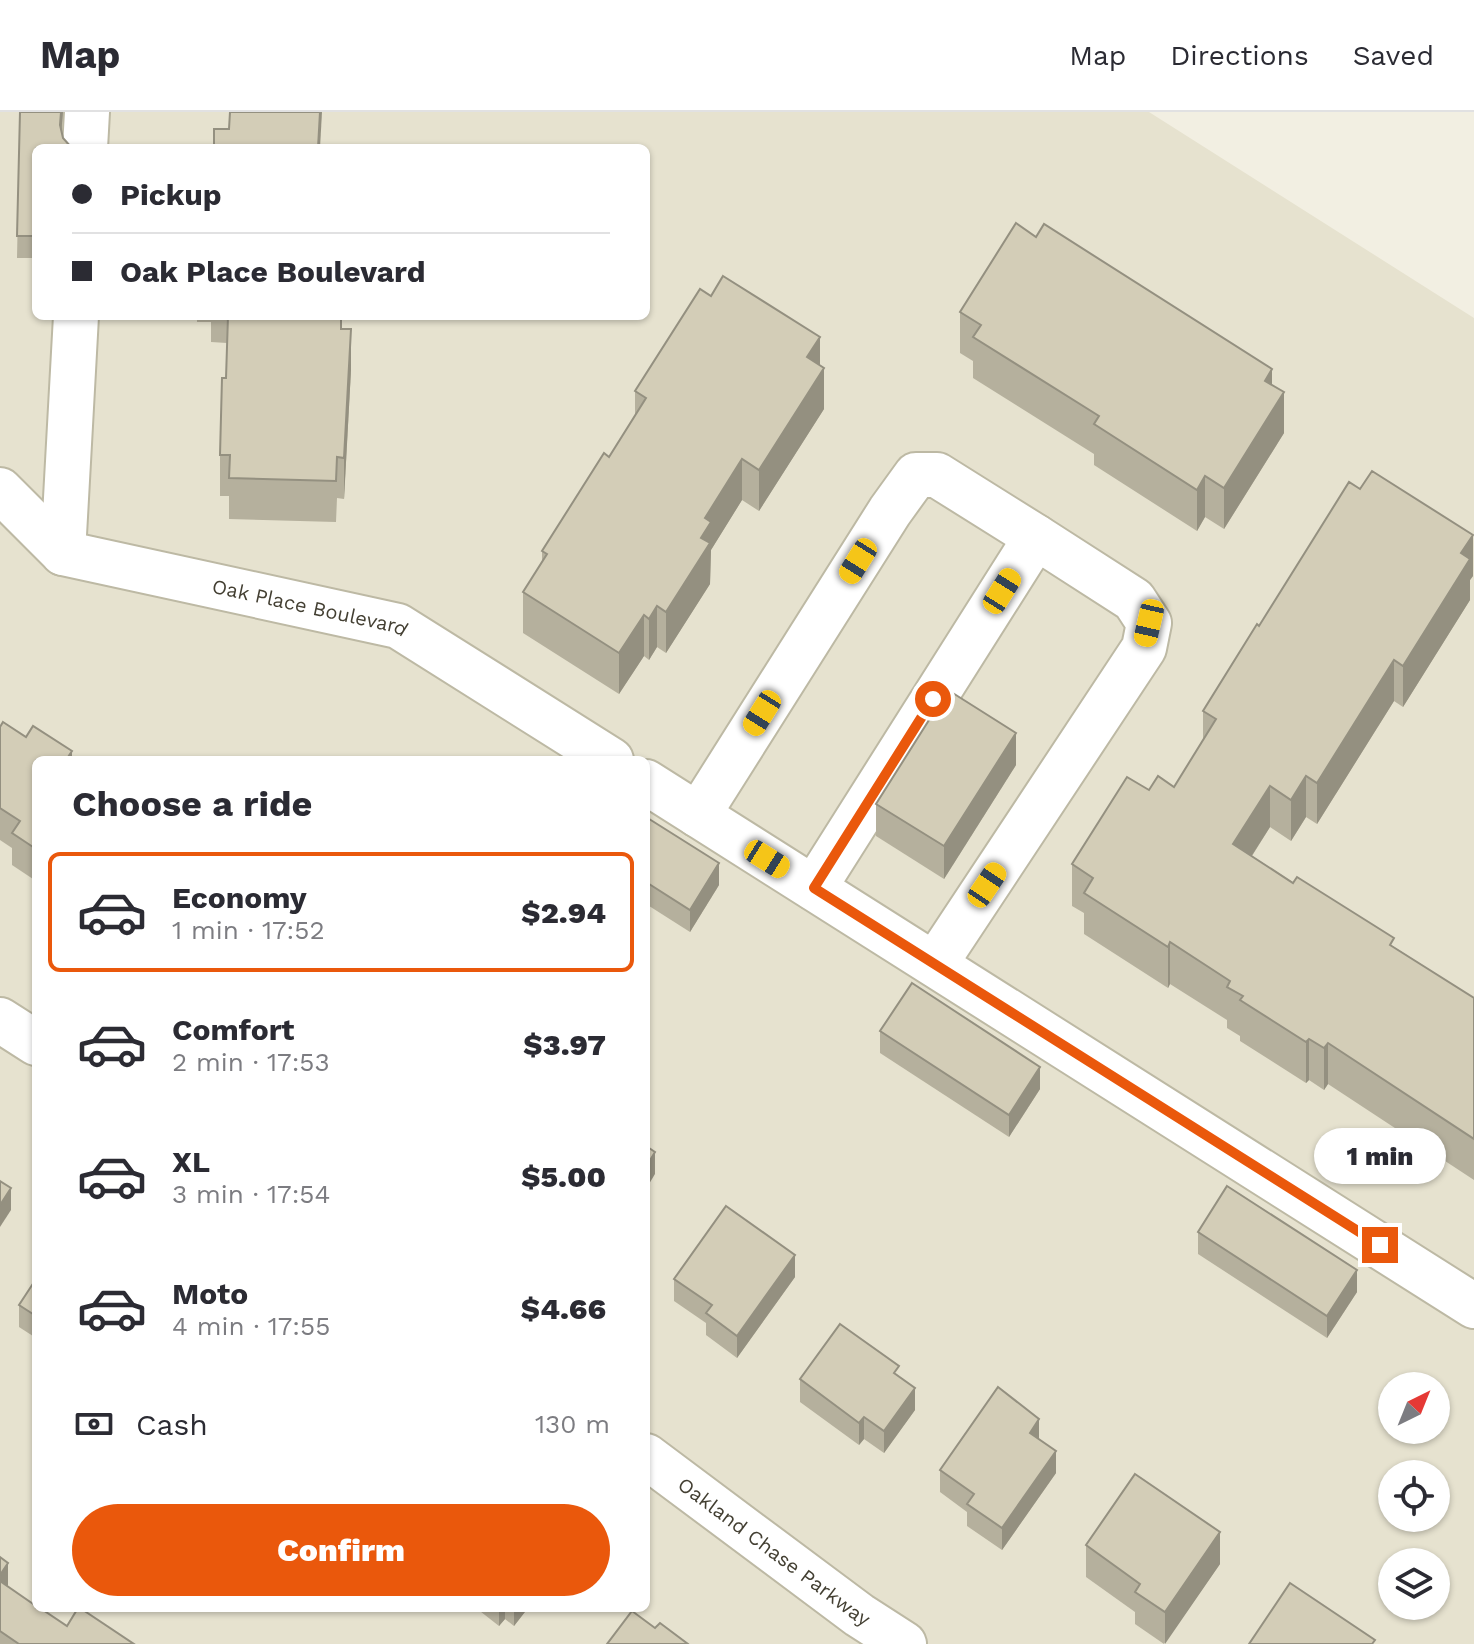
<!DOCTYPE html>
<meta charset="utf-8">
<style>
:root{--surface:#fff;--page:#f7f7f7;--text:#2b2b33;--muted:#7c7c81;--line:#e1e1e2;--accent:#ea580c}
body{margin:0;font-family:"Work Sans",sans-serif;background:var(--page);color:var(--text);height:100vh;display:flex;flex-direction:column;font-size:30px;white-space:nowrap}
*{box-sizing:border-box;margin:0}
p{font-size:26px;color:var(--muted)}
.icon{flex:none;width:44px;height:44px;fill:none;stroke:currentColor;stroke-width:2;stroke-linecap:round;stroke-linejoin:round}
.map{position:relative;flex:1;overflow:hidden}
.details{position:absolute;left:32px;top:644px;width:618px;height:856px;display:flex;flex-direction:column;background:var(--surface);border-radius:12px;box-shadow:0 2px 6px #0004}
.details>*{flex:none}
.guide{position:absolute;left:32px;top:32px;width:618px;height:176px;border-radius:12px;box-shadow:0 2px 6px #0004;display:grid;align-content:center;height:176px;padding:0 40px;background:var(--surface)}
.needle{width:52px;rotate:43deg}
.controls{position:absolute;left:1378px;top:1260px;display:grid;gap:16px}
.controls a{display:grid;place-items:center;width:72px;height:72px;border-radius:50%;background:var(--surface);box-shadow:0 2px 6px #0004;font-size:40px}
.end{position:absolute;width:36px;height:36px;margin:-18px;border:10px solid #ea580c;background:#fff;box-shadow:0 0 0 4px #fff}
.from{border-radius:50%}
.bubble{position:absolute;height:56px;border-radius:28px;background:var(--surface);box-shadow:0 2px 6px #0004;font-size:26px;font-weight:800;line-height:56px;text-align:center}
.car{position:absolute;width:24px;height:48px;margin:-24px -12px;border-radius:10px;box-shadow:0 0 6px 2px #0007;background:linear-gradient(#f5c518 24%,#345 0 40%,#f5c518 0 76%,#345 0 86%,#f5c518 0)}
.guide b{display:flex;align-items:center;gap:28px;height:76px;font-size:30px}
.guide b+b{border-top:2px solid var(--line)}
.guide i{width:20px;height:20px;background:var(--text)}
ul{padding:0;list-style:none}
li{display:flex;align-items:center;gap:24px;height:120px;margin:0 16px 12px;padding:0 24px;border:4px solid transparent;border-radius:12px}
li div{flex:1}
li b{display:block;font-size:30px}
li em{font-style:normal;font-weight:800}
li.current{border-color:var(--accent)}
li>.icon{width:72px;height:72px;stroke-width:1.5}
h2{padding:0 40px;font-size:36px;line-height:96px}
.pay{display:flex;align-items:center;gap:20px;height:88px;padding:0 40px;font-size:30px}
.pay p{margin-inline-start:auto}
.button{display:flex;gap:16px;margin-top:auto;padding:16px 40px}
.button a{flex:1;height:92px;border-radius:48px;background:var(--accent);color:#fff;font-size:32px;font-weight:800;line-height:92px;text-align:center}
header{display:flex;align-items:center;gap:48px;box-sizing:border-box;height:112px;padding:0 40px;background:var(--surface);border-bottom:2px solid var(--line)}
header strong{font-size:38px}
nav{display:flex;gap:44px;margin-inline-start:auto;font-size:28px}
.map>svg:first-child{display:block}
</style>
<header>
<strong>Map</strong>
<nav><a>Map</a><a>Directions</a><a>Saved</a></nav>
</header>
<div class="map">
<svg width="1474" height="1532" viewBox="0 0 1474 1532">
<rect width="100%" height="100%" fill="#f2efe2"/>
<path fill="#e6e2cf" fill-rule="evenodd" d="M0,0H1149L1474,206V1532H0ZM36,36H646V204H36ZM36,648H646V1496H36ZM1392,1274H1436V1318H1392ZM1392,1362H1436V1406H1392ZM1392,1450H1436V1494H1392Z"/>
<g fill="none" stroke-linecap="round" stroke-linejoin="round">
<g stroke="#bdb9a4" stroke-width="48">
<g id="minor">
<polyline points="85,36 87,0"/>
<path id="s1" d="M0,378L63,441L398,514L611,648"/>
<polyline points="63,441 76,204"/>
<polyline points="646,670 1474,1194"/>
<polyline points="698,703 890,399 916,363 937,363 1036,425 1134,488 1149,511 1144,536 935,852"/>
<polyline points="814,776 1036,425"/>
<polyline points="0,908 36,931"/>
<path id="s2" d="M646,1344L859,1503L904,1532"/>
</g>
</g>
<use href="#minor" stroke="#fff" stroke-width="44"/>
</g>
<g fill="#b5b09d">
<polygon points="20,0 63,0 62,19 63,26 36,36 36,146 17,146"/>
<polygon points="960,200 1272,273 1284,321 1224,417 1205,405 1197,419 1094,353 1094,342 973,266 973,249 960,241"/>
<polygon points="197,204 342,204 342,217 351,258 344,387 337,386 336,410 229,407 229,384 220,384 220,343 226,266 227,231 211,230 211,210 197,210"/>
<polygon points="820,253 824,297 759,399 742,388 711,438 710,472 666,541 657,535 649,548 644,544 619,582 523,521 523,480 542,450 542,439 609,345 635,303 635,279"/>
<polygon points="1473,464 1470,468 1470,488 1403,595 1394,589 1317,712 1306,705 1291,729 1270,715 1252,744 1474,886 1474,1068 1328,972 1324,978 1309,968 1306,971 1240,929 1240,924 1227,916 1227,908 1170,872 1168,876 1084,822 1084,801 1072,794 1072,752 1149,678 1174,675 1203,628 1203,599 1259,514"/>
<polygon points="0,615 26,625 72,648 36,648 36,769 12,753 12,736 0,728"/>
<polygon points="1016,653 944,767 876,724 876,692"/>
<polygon points="646,705 719,773 690,820 646,792"/>
<polygon points="880,919 1040,977 1009,1025 880,941"/>
<polygon points="1198,1120 1357,1180 1327,1226 1198,1142"/>
<polygon points="795,1165 737,1246 706,1223 706,1211 674,1189 674,1167"/>
<polygon points="36,1167 36,1226 19,1215 19,1193"/>
<polygon points="899,1265 915,1298 884,1341 864,1327 859,1333 800,1290 800,1267"/>
<polygon points="1039,1327 1056,1361 1002,1438 967,1414 967,1400 940,1380 940,1358"/>
<polygon points="1086,1433 1220,1452 1164,1532 1135,1512 1135,1500 1086,1465"/>
<polygon points="0,1445 7,1474 67,1514 134,1532 0,1532"/>
<polygon points="476,1496 528,1496 514,1514 505,1507 499,1514"/>
</g>
<g fill="#949080">
<polygon points="61,0 63,0 60,35 60,13"/>
<polygon points="320,0 322,0 320,36 318,36"/>
<polygon points="351,217 351,258 344,387 344,346"/>
<polygon points="820,225 820,262 824,256 824,297 759,399 759,358 807,245"/>
<polygon points="1272,257 1272,298 1265,269"/>
<polygon points="1284,280 1284,321 1224,417 1224,376"/>
<polygon points="742,347 742,388 711,438 710,472 666,541 666,500 705,406"/>
<polygon points="1205,364 1205,405 1197,419 1197,378"/>
<polygon points="1473,423 1473,464 1470,468 1470,488 1403,595 1403,554 1461,441"/>
<polygon points="657,494 657,535 649,548 649,507"/>
<polygon points="644,503 644,544 619,582 619,541"/>
<polygon points="1394,548 1394,589 1317,712 1317,671"/>
<polygon points="1016,621 1016,653 944,767 944,734"/>
<polygon points="72,639 72,648 66,648"/>
<polygon points="1306,664 1306,705 1291,729 1291,688"/>
<polygon points="1270,674 1270,715 1233,773 1233,732"/>
<polygon points="719,751 719,773 690,820 690,798"/>
<polygon points="1170,830 1170,872 1168,876 1168,835"/>
<polygon points="1309,927 1309,968 1306,971 1306,930"/>
<polygon points="1328,931 1328,972 1324,978 1324,936"/>
<polygon points="1040,955 1040,977 1009,1025 1009,1003"/>
<polygon points="655,1040 655,1062 646,1077 646,1055"/>
<polygon points="11,1076 11,1098 0,1115 0,1093"/>
<polygon points="795,1143 795,1165 737,1246 737,1224"/>
<polygon points="1357,1158 1357,1180 1327,1226 1327,1204"/>
<polygon points="915,1276 915,1298 884,1341 884,1319"/>
<polygon points="864,1305 864,1327 859,1333 859,1311"/>
<polygon points="1039,1307 1039,1329 1030,1321"/>
<polygon points="1056,1339 1056,1361 1002,1438 1002,1416"/>
<polygon points="1220,1420 1220,1452 1165,1532 1165,1500"/>
<polygon points="8,1451 8,1473 0,1485 0,1463"/>
<polygon points="499,1496 505,1496 505,1507 499,1514"/>
<polygon points="514,1496 528,1496 514,1514"/>
</g>
<g fill="#d3cdb7" stroke="#949080" stroke-width="2">
<polygon points="20,0 61,0 60,13 63,26 71,35 71,36 36,36 36,124 17,124"/>
<polygon points="230,0 320,0 318,36 214,36 214,17 229,17"/>
<polygon points="1016,111 1036,125 1044,112 1272,257 1265,269 1284,280 1224,376 1205,364 1197,378 1094,312 1099,304 973,225 981,213 960,200"/>
<polygon points="723,164 820,225 807,245 824,256 759,358 742,347 705,406 711,410 701,426 710,431 666,500 657,494 649,507 644,503 619,541 523,480 547,442 542,439 604,341 609,345 646,286 635,279 700,177 711,184"/>
<polygon points="228,204 341,204 341,217 351,217 344,346 337,345 336,369 229,366 230,343 220,343 222,266 226,266"/>
<polygon points="1372,359 1473,423 1461,441 1470,447 1403,554 1394,548 1317,671 1306,664 1291,688 1270,674 1233,732 1293,771 1297,765 1394,826 1390,833 1474,886 1474,1027 1328,931 1324,936 1309,927 1306,930 1240,888 1243,884 1227,875 1230,869 1170,830 1168,835 1084,781 1093,766 1072,752 1127,665 1149,678 1158,664 1174,675 1216,607 1203,599 1257,512 1259,514 1349,370 1360,377"/>
<polygon points="948,578 1016,621 944,734 876,692"/>
<polygon points="3,610 26,625 33,614 72,639 66,648 36,648 36,737 12,721 20,709 0,696 0,615"/>
<polygon points="646,705 719,751 690,798 646,770"/>
<polygon points="912,871 1040,955 1009,1003 880,919"/>
<polygon points="646,1034 655,1040 646,1055"/>
<polygon points="0,1069 11,1076 0,1093"/>
<polygon points="1227,1074 1357,1158 1327,1204 1198,1120"/>
<polygon points="726,1094 795,1143 737,1224 706,1201 712,1193 674,1167"/>
<polygon points="36,1167 36,1204 19,1193"/>
<polygon points="840,1212 899,1254 894,1261 915,1276 884,1319 864,1305 859,1311 800,1267"/>
<polygon points="998,1275 1039,1307 1030,1321 1056,1339 1002,1416 967,1392 974,1382 940,1358"/>
<polygon points="1135,1362 1220,1420 1165,1500 1135,1480 1140,1472 1086,1433"/>
<polygon points="0,1445 8,1451 0,1463"/>
<polygon points="0,1469 36,1494 36,1496 40,1496 67,1514 78,1496 80,1496 134,1532 19,1532 0,1519"/>
<polygon points="1290,1471 1375,1528 1372,1532 1249,1532"/>
<polygon points="632,1499 655,1516 660,1511 688,1532 607,1532"/>
</g>
<g fill="none" stroke-linecap="round" stroke-linejoin="round">
<polyline stroke="#ea580c" stroke-width="10" points="933,587 814,776 1380,1133"/>
</g>
<g text-anchor="middle" dominant-baseline="central" stroke-width="8" stroke-linejoin="round" paint-order="stroke">
<g font-size="20" fill="#433f32" stroke="#fff">
<text stroke="none"><textPath href="#s1" startOffset="342">Oak Place Boulevard</textPath></text>
<text stroke="none"><textPath href="#s2" startOffset="160">Oakland Chase Parkway</textPath></text>
</g>
</g>
</svg>
<div class="controls">
<a><svg class="needle" viewBox="-14 -14 28 28"><path d="M0-13l5 13h-10z" fill="#e53935"/><path d="M0 13l5-13h-10z" fill="#7c7c81"/></svg></a>
<a><svg class="icon" aria-label="locate" viewBox="0 0 24 24"><circle cx="12" cy="12" r="6"/><path d="M12 2v4M12 18v4M2 12h4M18 12h4"/></svg></a>
<a><svg class="icon" aria-label="layers" viewBox="0 0 24 24"><path d="M12 4l9 5-9 5-9-5zM3 14l9 5 9-5"/></svg></a>
</div>
<i class="end from" style="left:933px;top:587px"></i>
<i class="end" style="left:1380px;top:1133px"></i>
<div class="bubble" style="left:1314px;top:1016px;width:132px">1 min</div>
<i class="car" style="left:858px;top:449px;rotate:212deg"></i>
<i class="car" style="left:1002px;top:479px;rotate:32deg"></i>
<i class="car" style="left:1149px;top:511px;rotate:193deg"></i>
<i class="car" style="left:762px;top:601px;rotate:212deg"></i>
<i class="car" style="left:767px;top:747px;rotate:122deg"></i>
<i class="car" style="left:987px;top:773px;rotate:34deg"></i>
<div class="guide">
<b><i class="from"></i>Pickup</b>
<b><i></i>Oak Place Boulevard</b>
</div>
<section class="details">
<h2>Choose a ride</h2>
<ul>
<li class="current"><svg class="icon" aria-label="car" viewBox="0 0 24 24"><path d="M5 17H2v-5l4-1 3-4h7l3 4 3 1v5h-3M9 17h6M6 11h13"/><circle cx="7" cy="17" r="2"/><circle cx="17" cy="17" r="2"/></svg><div><b>Economy</b><p>1 min · 17:52</p></div><em>$2.94</em></li>
<li><svg class="icon" aria-label="car" viewBox="0 0 24 24"><path d="M5 17H2v-5l4-1 3-4h7l3 4 3 1v5h-3M9 17h6M6 11h13"/><circle cx="7" cy="17" r="2"/><circle cx="17" cy="17" r="2"/></svg><div><b>Comfort</b><p>2 min · 17:53</p></div><em>$3.97</em></li>
<li><svg class="icon" aria-label="car" viewBox="0 0 24 24"><path d="M5 17H2v-5l4-1 3-4h7l3 4 3 1v5h-3M9 17h6M6 11h13"/><circle cx="7" cy="17" r="2"/><circle cx="17" cy="17" r="2"/></svg><div><b>XL</b><p>3 min · 17:54</p></div><em>$5.00</em></li>
<li><svg class="icon" aria-label="car" viewBox="0 0 24 24"><path d="M5 17H2v-5l4-1 3-4h7l3 4 3 1v5h-3M9 17h6M6 11h13"/><circle cx="7" cy="17" r="2"/><circle cx="17" cy="17" r="2"/></svg><div><b>Moto</b><p>4 min · 17:55</p></div><em>$4.66</em></li>
</ul>
<div class="pay"><svg class="icon" aria-label="cash" viewBox="0 0 24 24"><path d="M3 7h18v10H3z"/><circle cx="12" cy="12" r="2"/></svg>Cash<p>130 m</p></div>
<div class="button"><a>Confirm</a></div>
</section>
</div>
